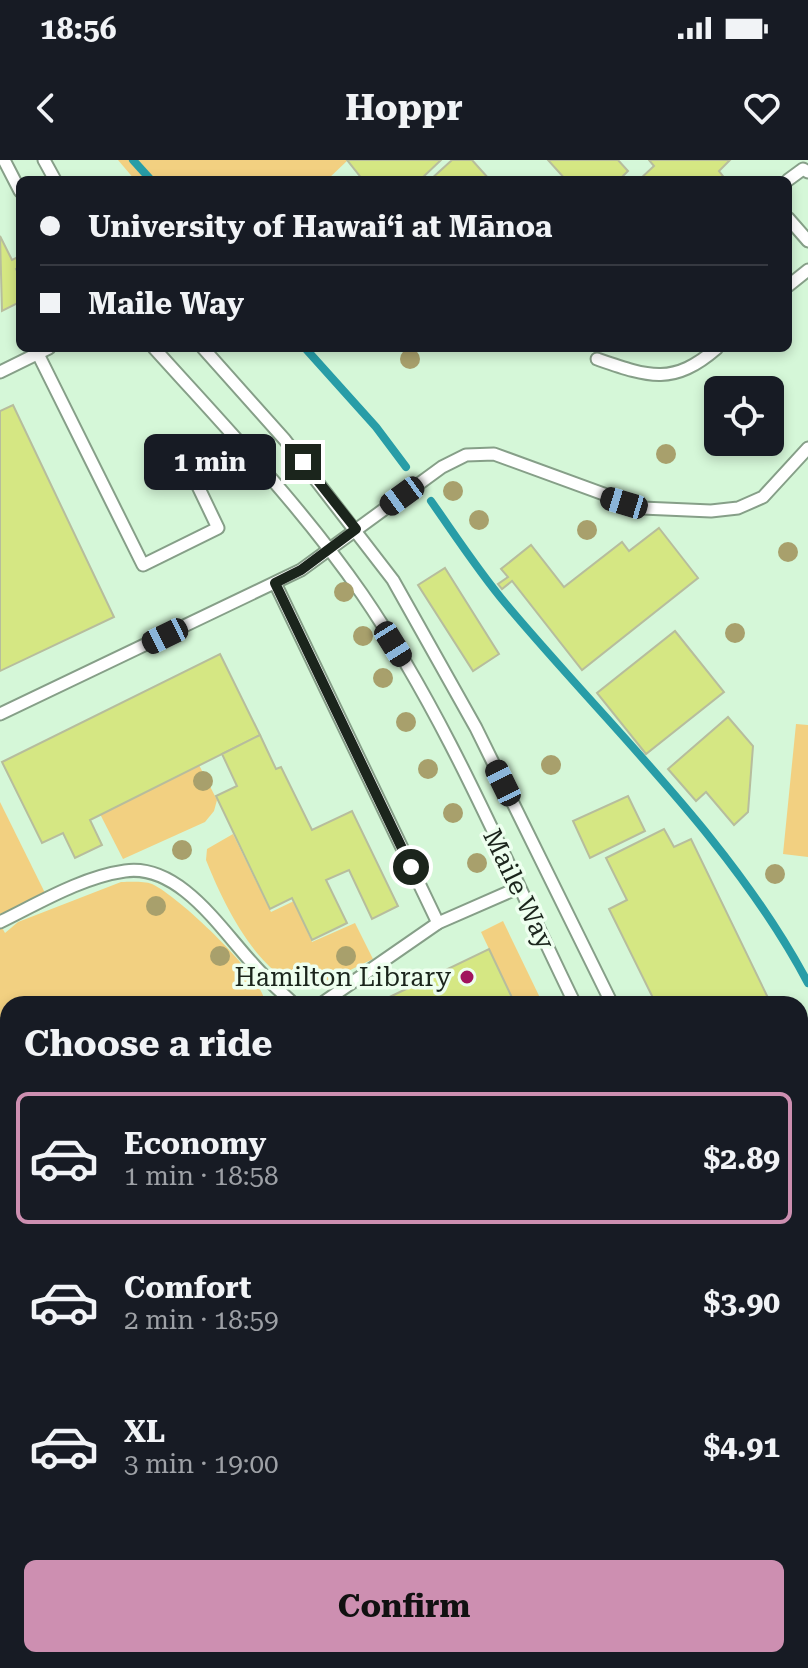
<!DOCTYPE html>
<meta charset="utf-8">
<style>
:root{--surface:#171b24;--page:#20242c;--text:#f1f3f6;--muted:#9ea1a6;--line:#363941;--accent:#cd8fb1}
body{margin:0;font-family:"Roboto Serif",serif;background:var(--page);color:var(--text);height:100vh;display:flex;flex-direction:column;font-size:30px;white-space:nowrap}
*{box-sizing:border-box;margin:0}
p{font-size:26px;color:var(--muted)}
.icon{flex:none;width:44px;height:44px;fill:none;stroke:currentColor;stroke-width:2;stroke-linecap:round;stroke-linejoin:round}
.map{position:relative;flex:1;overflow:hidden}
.sheet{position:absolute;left:0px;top:836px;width:808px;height:672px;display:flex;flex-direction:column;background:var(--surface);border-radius:24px 24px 0 0;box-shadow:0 4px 12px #0003}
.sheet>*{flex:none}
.hud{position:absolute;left:16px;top:16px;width:776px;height:176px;border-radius:12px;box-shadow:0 4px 12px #0003;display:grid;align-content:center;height:176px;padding:0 24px;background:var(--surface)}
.buttons{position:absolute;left:704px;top:216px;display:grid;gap:16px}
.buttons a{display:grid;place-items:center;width:80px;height:80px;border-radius:12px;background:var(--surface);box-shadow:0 4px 12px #0003;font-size:40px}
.end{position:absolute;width:36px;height:36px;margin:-18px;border:10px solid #1b251c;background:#fff;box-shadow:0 0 0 4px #fff}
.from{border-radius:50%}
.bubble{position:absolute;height:56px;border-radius:12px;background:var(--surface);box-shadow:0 4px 12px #0003;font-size:26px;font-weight:700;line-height:56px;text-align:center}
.car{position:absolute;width:24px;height:48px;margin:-24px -12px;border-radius:10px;box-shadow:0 0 6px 2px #0007;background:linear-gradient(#222 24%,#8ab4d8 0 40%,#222 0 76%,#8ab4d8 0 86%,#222 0)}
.hud b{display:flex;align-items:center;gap:28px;height:76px;font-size:30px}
.hud b+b{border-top:2px solid var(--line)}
.hud i{width:20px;height:20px;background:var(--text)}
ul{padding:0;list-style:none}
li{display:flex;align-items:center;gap:24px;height:132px;margin:0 16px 12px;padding:0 8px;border:4px solid transparent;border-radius:12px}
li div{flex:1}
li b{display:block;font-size:30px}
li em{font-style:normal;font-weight:700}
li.active{border-color:var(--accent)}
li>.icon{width:72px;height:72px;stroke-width:1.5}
h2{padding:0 24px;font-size:36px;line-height:96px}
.button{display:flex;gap:16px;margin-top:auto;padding:16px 24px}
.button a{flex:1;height:92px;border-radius:12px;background:var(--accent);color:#111;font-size:32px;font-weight:700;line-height:92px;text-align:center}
.status{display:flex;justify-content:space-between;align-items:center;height:56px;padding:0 40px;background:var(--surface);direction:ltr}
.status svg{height:22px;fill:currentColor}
header{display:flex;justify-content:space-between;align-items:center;height:104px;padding:0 24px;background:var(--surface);font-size:36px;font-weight:700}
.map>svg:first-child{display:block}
</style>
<div class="status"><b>18:56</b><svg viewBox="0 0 49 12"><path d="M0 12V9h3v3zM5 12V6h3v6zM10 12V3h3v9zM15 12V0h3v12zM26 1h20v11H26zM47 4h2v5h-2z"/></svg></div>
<header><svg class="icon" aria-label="back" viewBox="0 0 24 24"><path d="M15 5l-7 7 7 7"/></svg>Hoppr<svg class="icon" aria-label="heart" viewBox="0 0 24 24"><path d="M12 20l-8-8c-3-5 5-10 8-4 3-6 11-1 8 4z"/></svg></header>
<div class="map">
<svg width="808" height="1508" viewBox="0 0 808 1508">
<rect width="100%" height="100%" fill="#eeffef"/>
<path fill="#d5f7d8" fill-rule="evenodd" d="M0,0H808V1508H0ZM20,20H788V188H20ZM718,230H770V282H718ZM8,844H800V1500H8Z"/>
<g fill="#f2d081">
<polygon points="118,0 348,0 327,20 135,20"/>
<polygon points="796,564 808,565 808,697 783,694"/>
<polygon points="199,605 217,640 214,651 205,662 123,699 100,654"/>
<polygon points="0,642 46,735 0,754"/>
<path d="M233,674L271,752L294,741L312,782L355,763L373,799C355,807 334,820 315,824C264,833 221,738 206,700L207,689Z"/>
<path d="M121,722C130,722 144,721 152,724C177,735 265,817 265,844H8V1226L0,1210V764L5,773L18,762Z"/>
<polygon points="503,761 543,844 515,844 481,772"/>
<polygon points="195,1500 363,1500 346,1508 199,1508"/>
</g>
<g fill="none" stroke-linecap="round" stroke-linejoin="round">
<g stroke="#289da7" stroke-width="8">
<polyline points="133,0 151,20"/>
<polyline points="305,188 376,267 406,307"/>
<path d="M431,341C455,375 479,412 506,444C609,567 732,680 808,823"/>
</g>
</g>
<g fill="#d5e783" stroke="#b7bd9d" stroke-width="2">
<polygon points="347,0 441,0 420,20 363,20"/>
<polygon points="452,0 472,0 490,20 430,20"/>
<polygon points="548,0 618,0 628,11 619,20 566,20"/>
<polygon points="649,0 730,0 719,11 726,20 639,20 654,6"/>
<polygon points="0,76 12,100 20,96 20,107 16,109 20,117 20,142 2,151"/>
<polygon points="13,245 114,457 0,511 0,251"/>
<polygon points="659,368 698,418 582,510 512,421 502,429 498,424 508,417 501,409 531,385 564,427 622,382 629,391"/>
<polygon points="445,408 499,494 473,511 418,425"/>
<polygon points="675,471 724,532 646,594 597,533"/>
<polygon points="220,494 260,575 90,660 102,685 75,698 63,673 42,683 2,602"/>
<polygon points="728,557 753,586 748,652 734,665 706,632 696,641 668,609"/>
<polygon points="260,575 276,609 281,607 312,670 352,651 398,746 372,759 349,710 326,720 347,763 343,765 312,780 292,738 270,749 216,636 237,626 222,594"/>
<polygon points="628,636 645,671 590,698 573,661"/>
<polygon points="664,669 674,687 691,679 771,844 656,844 609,749 627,740 606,698"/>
<polygon points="489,789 515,844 375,844"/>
<polygon points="808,894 808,1105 800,1109 800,898"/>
<polygon points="0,1237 8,1253 8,1261 0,1265"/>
<polygon points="0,1416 8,1433 8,1461 0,1465"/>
<polygon points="92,1500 189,1500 193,1508 96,1508"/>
<polygon points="530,1500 537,1500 540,1508 513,1508"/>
<polygon points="571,1500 711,1500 694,1508 575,1508"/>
<polygon points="712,1500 793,1500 797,1507 715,1508"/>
</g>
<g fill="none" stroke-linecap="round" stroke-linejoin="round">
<g stroke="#869f88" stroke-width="15">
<g id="service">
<polyline points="4,0 20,31"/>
<polyline points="44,0 55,20"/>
<polyline points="788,20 803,9 808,12"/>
<polyline points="788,58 808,81"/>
<polyline points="788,126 808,110"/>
<path d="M154,188C226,268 301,346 362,434C449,561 508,707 575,844"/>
<polyline points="203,188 285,280 393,420 476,568 612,844"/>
<polyline points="38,194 143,405 218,368 195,320"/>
<path d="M597,199C649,217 673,226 717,188"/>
<polyline points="0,212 49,188"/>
<polyline points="275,423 438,763"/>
<polyline points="0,554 301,410 442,307 466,295 494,294 642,348 711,351 738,348 763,337 808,288"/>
<path d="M0,762C39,743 82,717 125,711C180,703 222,771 254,805C266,819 280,831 294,844"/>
<polyline points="321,844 438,763 518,728"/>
<polyline points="800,1228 808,1245"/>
<polyline points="800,1310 808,1326"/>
<polyline points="0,1342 8,1339"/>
</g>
</g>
<g stroke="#869f88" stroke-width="20">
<g id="pedestrian">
<polyline points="0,897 8,914"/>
<polyline points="286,1500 290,1508"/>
</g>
</g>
<g stroke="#889689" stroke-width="5" stroke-dasharray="4 4" stroke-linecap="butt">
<polyline points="0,1128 8,1145"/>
<polyline points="355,1508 371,1500"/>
</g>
<use href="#service" stroke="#fff" stroke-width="11"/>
<use href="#pedestrian" stroke="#fff" stroke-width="16"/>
</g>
<g fill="#a8a06c">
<circle cx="410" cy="199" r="10"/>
<circle cx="666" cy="294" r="10"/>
<circle cx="453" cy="331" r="10"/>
<circle cx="479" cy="360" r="10"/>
<circle cx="587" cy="370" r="10"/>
<circle cx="788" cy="392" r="10"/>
<circle cx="344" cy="432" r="10"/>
<circle cx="735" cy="473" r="10"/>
<circle cx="363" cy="476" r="10"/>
<circle cx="383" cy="518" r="10"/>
<circle cx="406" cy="562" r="10"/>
<circle cx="551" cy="605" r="10"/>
<circle cx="428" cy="609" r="10"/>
<circle cx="203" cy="621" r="10"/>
<circle cx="453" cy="653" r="10"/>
<circle cx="182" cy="690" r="10"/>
<circle cx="477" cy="703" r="10"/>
<circle cx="775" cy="714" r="10"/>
<circle cx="156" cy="746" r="10"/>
<circle cx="220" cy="796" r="10"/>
<circle cx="346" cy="796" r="10"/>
</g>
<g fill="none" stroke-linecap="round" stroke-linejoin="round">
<polyline stroke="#1b251c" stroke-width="10" points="303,302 356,369 301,410 275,423 411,707"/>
</g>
<circle fill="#a1145d" stroke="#eeffef" stroke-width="3" cx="467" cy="817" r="8"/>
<g text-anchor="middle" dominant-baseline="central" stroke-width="7" stroke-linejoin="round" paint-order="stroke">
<g font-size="26" fill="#1b251c" stroke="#eeffef">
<text transform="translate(519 729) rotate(64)">Maile Way</text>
</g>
<g font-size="26" fill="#1b251c" stroke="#eeffef" text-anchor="end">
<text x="451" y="817">Hamilton Library</text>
</g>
</g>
</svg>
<div class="buttons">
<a><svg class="icon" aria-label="locate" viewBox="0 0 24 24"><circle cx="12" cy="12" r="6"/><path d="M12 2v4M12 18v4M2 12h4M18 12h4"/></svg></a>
</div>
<i class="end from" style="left:411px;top:707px"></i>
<i class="end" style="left:303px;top:302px"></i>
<div class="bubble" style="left:144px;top:274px;width:132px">1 min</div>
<i class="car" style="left:402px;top:336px;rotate:234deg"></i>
<i class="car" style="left:624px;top:343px;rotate:287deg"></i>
<i class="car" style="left:165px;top:476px;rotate:244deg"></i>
<i class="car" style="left:393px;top:484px;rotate:148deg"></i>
<i class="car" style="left:503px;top:623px;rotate:334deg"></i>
<div class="hud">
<b><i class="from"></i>University of Hawaiʻi at Mānoa</b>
<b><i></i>Maile Way</b>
</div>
<section class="sheet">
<h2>Choose a ride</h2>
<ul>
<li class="active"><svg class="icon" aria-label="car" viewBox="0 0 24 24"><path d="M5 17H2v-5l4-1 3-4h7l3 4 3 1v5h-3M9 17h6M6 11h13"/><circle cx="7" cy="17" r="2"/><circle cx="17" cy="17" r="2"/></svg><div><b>Economy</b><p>1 min · 18:58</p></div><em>$2.89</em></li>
<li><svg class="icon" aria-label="car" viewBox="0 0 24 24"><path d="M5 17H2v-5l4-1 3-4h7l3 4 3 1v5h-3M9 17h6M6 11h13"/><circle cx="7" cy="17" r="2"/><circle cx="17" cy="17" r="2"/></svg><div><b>Comfort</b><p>2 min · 18:59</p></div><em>$3.90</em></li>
<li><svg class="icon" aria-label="car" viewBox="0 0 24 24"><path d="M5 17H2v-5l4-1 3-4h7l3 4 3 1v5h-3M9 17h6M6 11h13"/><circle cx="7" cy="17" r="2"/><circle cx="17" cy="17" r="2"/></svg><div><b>XL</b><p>3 min · 19:00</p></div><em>$4.91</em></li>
</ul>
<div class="button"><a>Confirm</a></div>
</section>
</div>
